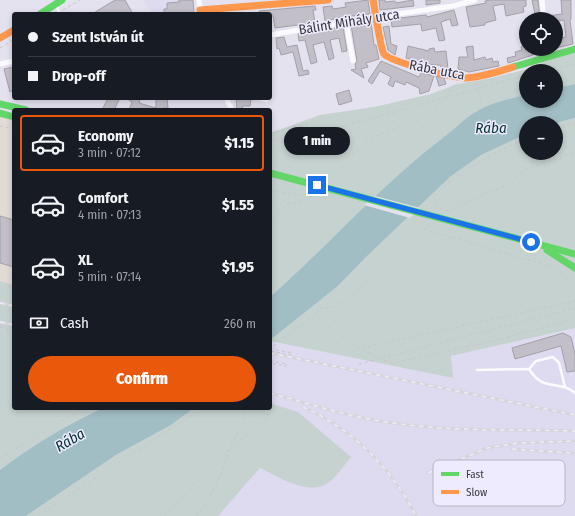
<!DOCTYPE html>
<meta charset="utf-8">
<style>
:root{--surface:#171b24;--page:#20242c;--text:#f1f3f6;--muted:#9ea1a6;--line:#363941;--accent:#ea580c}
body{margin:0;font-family:"Fira Sans Condensed",sans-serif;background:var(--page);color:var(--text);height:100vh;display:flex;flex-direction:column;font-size:15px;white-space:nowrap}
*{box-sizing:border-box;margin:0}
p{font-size:13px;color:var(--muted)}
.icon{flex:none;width:22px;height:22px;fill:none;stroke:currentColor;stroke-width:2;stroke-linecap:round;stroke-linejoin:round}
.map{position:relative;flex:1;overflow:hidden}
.details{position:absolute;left:12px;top:108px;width:260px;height:302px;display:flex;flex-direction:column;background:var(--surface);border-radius:4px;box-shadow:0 2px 6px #0003}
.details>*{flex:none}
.guide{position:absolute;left:12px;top:12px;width:260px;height:88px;border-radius:4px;box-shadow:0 2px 6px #0003;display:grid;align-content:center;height:88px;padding:0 16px;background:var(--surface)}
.fabs{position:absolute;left:519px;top:12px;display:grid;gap:8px}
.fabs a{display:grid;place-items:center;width:44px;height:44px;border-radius:50%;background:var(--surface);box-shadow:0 2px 6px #0003;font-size:20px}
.end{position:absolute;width:18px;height:18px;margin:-9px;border:5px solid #1a73e8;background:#fff;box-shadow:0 0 0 2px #fff}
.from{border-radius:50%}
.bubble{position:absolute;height:28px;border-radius:14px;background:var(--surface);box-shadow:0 2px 6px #0003;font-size:13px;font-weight:800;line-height:28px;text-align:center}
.guide b{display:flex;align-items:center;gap:14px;height:38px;font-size:15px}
.guide b+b{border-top:1px solid var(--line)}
.guide i{width:10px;height:10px;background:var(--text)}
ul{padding:7px 0 0;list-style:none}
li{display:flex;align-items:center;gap:12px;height:56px;margin:0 8px 6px;padding:0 8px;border:2px solid transparent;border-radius:4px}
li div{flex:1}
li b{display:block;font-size:15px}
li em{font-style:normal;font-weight:800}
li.active{border-color:var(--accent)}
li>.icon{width:36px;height:36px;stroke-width:1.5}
.pay{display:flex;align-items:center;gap:10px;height:44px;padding:0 16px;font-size:15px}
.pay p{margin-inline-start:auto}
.button{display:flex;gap:8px;margin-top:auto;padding:8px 16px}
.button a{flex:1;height:46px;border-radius:24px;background:var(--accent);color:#fff;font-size:16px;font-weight:800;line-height:46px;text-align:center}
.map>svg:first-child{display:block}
</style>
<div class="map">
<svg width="575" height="516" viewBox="0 0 575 516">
<rect width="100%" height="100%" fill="#e4e2ef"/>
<polygon fill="#e3dad6" points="0,111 14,115 14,285 0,281"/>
<g fill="#dedbf1">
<polygon points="143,0 193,0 194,14 152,14"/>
<polygon points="575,328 575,516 218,516 260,468 296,484 298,412 270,403 270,341 453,378 451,356"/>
</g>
<g fill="#c6d2d0">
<polygon points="575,53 575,84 556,88 556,71 526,71 526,95 511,98 476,111 399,175 310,262 270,297 270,133 320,115 374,107 431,94 457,84 487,79 528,69 556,57"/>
<polygon points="575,118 575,328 451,356 453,378 270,341 273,337 338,286 365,258 450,177 481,155 526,134 526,153 556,153 556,123"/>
<path d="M0,281L14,285V408H103C68,424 31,446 0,470Z"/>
<path d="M270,403L298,412L351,457C344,465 337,477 328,483C307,496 279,477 260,468L218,516H26L116,455L171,425L194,408H270Z"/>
</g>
<g fill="#a2bec5">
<path d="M575,84V118L556,123H526V134L481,155L450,177L365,258L338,286L270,340V297C329,245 381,185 444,137C455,129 466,117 477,111C492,103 510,98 526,95V101H556V88Z"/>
<path d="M103,408H194L171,425L116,455L26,516H0V470C31,446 68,424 103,408Z"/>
</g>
<polygon fill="#e4e2ef" points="375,196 420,208 410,218 364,205"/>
<g fill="#c3bfc8" stroke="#a4a0a9">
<polygon points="115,0 125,0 133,14 92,14"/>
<polygon points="179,0 193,0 194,14 164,14 164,9 167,9 167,3 179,2"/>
<polygon points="368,0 370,14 334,18 334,19 325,21 323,7 332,6 333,9 346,7 345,3"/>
<polygon points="379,0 385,0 385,2 395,1 396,3 413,0 414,6 380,10"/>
<polygon points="426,0 440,0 440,3 426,5"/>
<polygon points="489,0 526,0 526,6 523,7 524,12 506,16 504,4 493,6 496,20 485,23 485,25 470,27 466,7 486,3 485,1"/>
<polygon points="532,0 538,0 540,19 536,19"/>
<polygon points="561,0 571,0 571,19 570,20 573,44 556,48 556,39 566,37 564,20 556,21 556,19 548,19 548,16 562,14"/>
<polygon points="315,6 316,10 313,10 315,23 290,26 275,28 273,16 260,14 259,11"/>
<polygon points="454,10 458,25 452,26 450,19 441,22 445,40 439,41 436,28 422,31 421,24 392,27 391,19 426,15 427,17"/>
<polygon points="371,22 374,45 376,45 379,59 366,63 368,67 361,69 364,78 351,70 356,69 355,64 357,61 351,25"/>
<polygon points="389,26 391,44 397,46 395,55 388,50 383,27"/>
<polygon points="343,27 347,51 342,52 339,38 330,40 334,58 329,60 324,42 313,45 317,62 311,64 305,40 299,41 298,34"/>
<polygon points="284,37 287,47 297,45 303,71 308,70 309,74 299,76 293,52 281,55 279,48 277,49 276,38"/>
<polygon points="526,45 526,49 532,49 533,55 508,63 507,58 516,56 515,52 522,50 521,47"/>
<polygon points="408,46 429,51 429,49 434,48 435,52 446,51 448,69 441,67 440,65 433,65 406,58"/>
<polygon points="473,46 474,60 485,57 486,60 492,58 493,62 498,61 499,66 469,72 458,69 459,57 468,57 466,47"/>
<polygon points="381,61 419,77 421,73 434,76 429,91 420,94 419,88 406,82 405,85 395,81 393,87 388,84 391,77 380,71 372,84 368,81"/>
<polygon points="14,67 14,90 10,92 4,69"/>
<polygon points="436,76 444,78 446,84 439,86"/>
<polygon points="349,90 352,101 339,105 336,94"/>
<polygon points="108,98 120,98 114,110 102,110"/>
<polygon points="126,98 140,98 139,103 156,108 156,98 167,98 168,108 163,108 163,110 129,110 132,102"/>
<polygon points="236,98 251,98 250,106 242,106 243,110 237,110"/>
<polygon points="0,216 14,220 14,267 0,263"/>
<polygon points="563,333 571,337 575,354 575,371 567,372 561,346 515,359 512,348"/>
</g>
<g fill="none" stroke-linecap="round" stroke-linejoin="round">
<g stroke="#c7c6cb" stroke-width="1" stroke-dasharray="3 3" stroke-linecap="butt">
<polyline points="63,10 80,0"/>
<polyline points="0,48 14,39"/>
<polyline points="545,64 546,71"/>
<polyline points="542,71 575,64"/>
<polyline points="476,83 482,104"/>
<polyline points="447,97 452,87 458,82"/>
<polyline points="0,126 14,129"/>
<polyline points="556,127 575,123"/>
<polyline points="270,133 318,121 322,115"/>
<polyline points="270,140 283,141 316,134 526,75"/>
<polyline points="329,182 352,154 364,143 383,133 417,121 445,99"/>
<polyline points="270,191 312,196"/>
<path d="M448,211L437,207L434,195C462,169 492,154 526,139"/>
<polyline points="447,213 460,205 511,183 520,174 527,169 575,153"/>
<polyline points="270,221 287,204 305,201 317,193"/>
<polyline points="424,229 553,267 575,285"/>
<path d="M315,313C336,335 364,354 393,363L493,341L575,319"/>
<polyline points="0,327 14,330"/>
<polyline points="362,348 575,301"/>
<polyline points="270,351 280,339 305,323 321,308 333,307 350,297 397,255 417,234 431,224"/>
<polyline points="271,351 291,355 292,353 273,349"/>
<polyline points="270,361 287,364 286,366 270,363"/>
<polyline points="359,364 575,308"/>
<polyline points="0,458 84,408"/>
<polyline points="38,516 202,408"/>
<polyline points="164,516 215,462 265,420 271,410 272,403 270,399"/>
<path d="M197,516C214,495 221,473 230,449C235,435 246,423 245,408"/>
</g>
<g stroke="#fbfbfd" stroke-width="2.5">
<polyline points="56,5 60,14"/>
<polyline points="529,369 536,361 553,357 559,363 565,387"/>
<path d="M477,370L529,369C544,393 558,379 575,393"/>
</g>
<g stroke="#fbfbfd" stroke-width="5">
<polyline points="199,0 201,14"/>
<polyline points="542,0 544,19"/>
<polyline points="346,22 353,61"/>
<polyline points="270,35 376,17 453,6 475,0"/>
<polyline points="548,49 549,55"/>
<polyline points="0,64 14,61"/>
<polyline points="226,98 232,110"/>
<polyline points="260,98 266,100"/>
</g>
<g stroke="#63d668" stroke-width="7">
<polyline points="40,14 62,0"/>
<polyline points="513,67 575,49"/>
<polyline points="0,104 26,110"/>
<polyline points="0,113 14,117"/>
<polyline points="270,173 575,254"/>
<polyline points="547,250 575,268"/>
</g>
<g stroke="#ff974d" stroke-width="7">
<path d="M373,0C375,9 380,48 384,54C391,62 454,78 465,78C476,78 502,71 513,67"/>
<polyline points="200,10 328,0"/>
<polyline points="0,38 14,30"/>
</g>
<g stroke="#d6d6da" stroke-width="3">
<g id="rail">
<polyline points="0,303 14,306"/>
<polyline points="0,322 14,325"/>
<polyline points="270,353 575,415"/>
<path d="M270,393C313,405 356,419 401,424C459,432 517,429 575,431"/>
<path d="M303,407C353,429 391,468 416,516"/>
<polyline points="512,449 573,453"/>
<polyline points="428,473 487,448 519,443 575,441"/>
</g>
</g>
<use href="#rail" stroke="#edebfd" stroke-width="1.5" stroke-dasharray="4.5" stroke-linecap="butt"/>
</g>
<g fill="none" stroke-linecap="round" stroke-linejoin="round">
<polyline stroke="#1a73e8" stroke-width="5" points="317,185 531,242"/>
</g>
<g text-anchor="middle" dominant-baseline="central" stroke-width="3" stroke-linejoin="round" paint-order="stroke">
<g font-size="14" fill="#3c3a43" stroke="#edebfd">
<text transform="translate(349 22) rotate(-9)">Bálint Mihály utca</text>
<text transform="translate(437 70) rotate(11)">Rába utca</text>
</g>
<g font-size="15" font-style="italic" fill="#073135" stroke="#edebfd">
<text x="491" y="128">Rába</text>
<text transform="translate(70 440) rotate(-30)">Rába</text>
</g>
</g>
<rect x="433" y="460" width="132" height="46" rx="6" fill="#edebfd" stroke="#b8b6c5" stroke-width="1"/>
<rect x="441" y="472" width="18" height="4" fill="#63d668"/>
<rect x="441" y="490" width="18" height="4" fill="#ff974d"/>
<g font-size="11" fill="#3c3a43">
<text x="466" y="478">Fast</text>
<text x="466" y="496">Slow</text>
</g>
</svg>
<div class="fabs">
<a><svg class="icon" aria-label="locate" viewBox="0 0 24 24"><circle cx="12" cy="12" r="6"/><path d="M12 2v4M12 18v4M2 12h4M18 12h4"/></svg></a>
<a>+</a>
<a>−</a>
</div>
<i class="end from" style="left:531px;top:242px"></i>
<i class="end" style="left:317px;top:185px"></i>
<div class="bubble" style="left:284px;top:127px;width:66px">1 min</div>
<div class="guide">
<b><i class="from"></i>Szent István út</b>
<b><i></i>Drop-off</b>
</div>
<section class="details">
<ul>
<li class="active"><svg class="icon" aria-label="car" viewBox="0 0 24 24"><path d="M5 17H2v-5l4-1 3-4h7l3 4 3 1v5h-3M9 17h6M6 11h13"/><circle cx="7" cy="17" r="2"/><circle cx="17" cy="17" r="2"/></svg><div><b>Economy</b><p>3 min · 07:12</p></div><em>$1.15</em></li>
<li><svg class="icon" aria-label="car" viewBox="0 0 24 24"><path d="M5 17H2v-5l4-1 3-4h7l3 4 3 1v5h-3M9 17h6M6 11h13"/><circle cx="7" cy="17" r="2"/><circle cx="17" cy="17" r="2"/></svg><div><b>Comfort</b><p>4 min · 07:13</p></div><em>$1.55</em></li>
<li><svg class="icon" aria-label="car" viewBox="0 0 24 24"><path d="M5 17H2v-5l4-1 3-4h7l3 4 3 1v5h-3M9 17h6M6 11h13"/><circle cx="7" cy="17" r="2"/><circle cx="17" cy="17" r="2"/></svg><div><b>XL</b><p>5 min · 07:14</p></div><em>$1.95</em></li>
</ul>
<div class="pay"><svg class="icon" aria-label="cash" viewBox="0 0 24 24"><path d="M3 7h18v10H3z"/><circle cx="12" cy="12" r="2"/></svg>Cash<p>260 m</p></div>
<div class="button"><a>Confirm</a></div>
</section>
</div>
